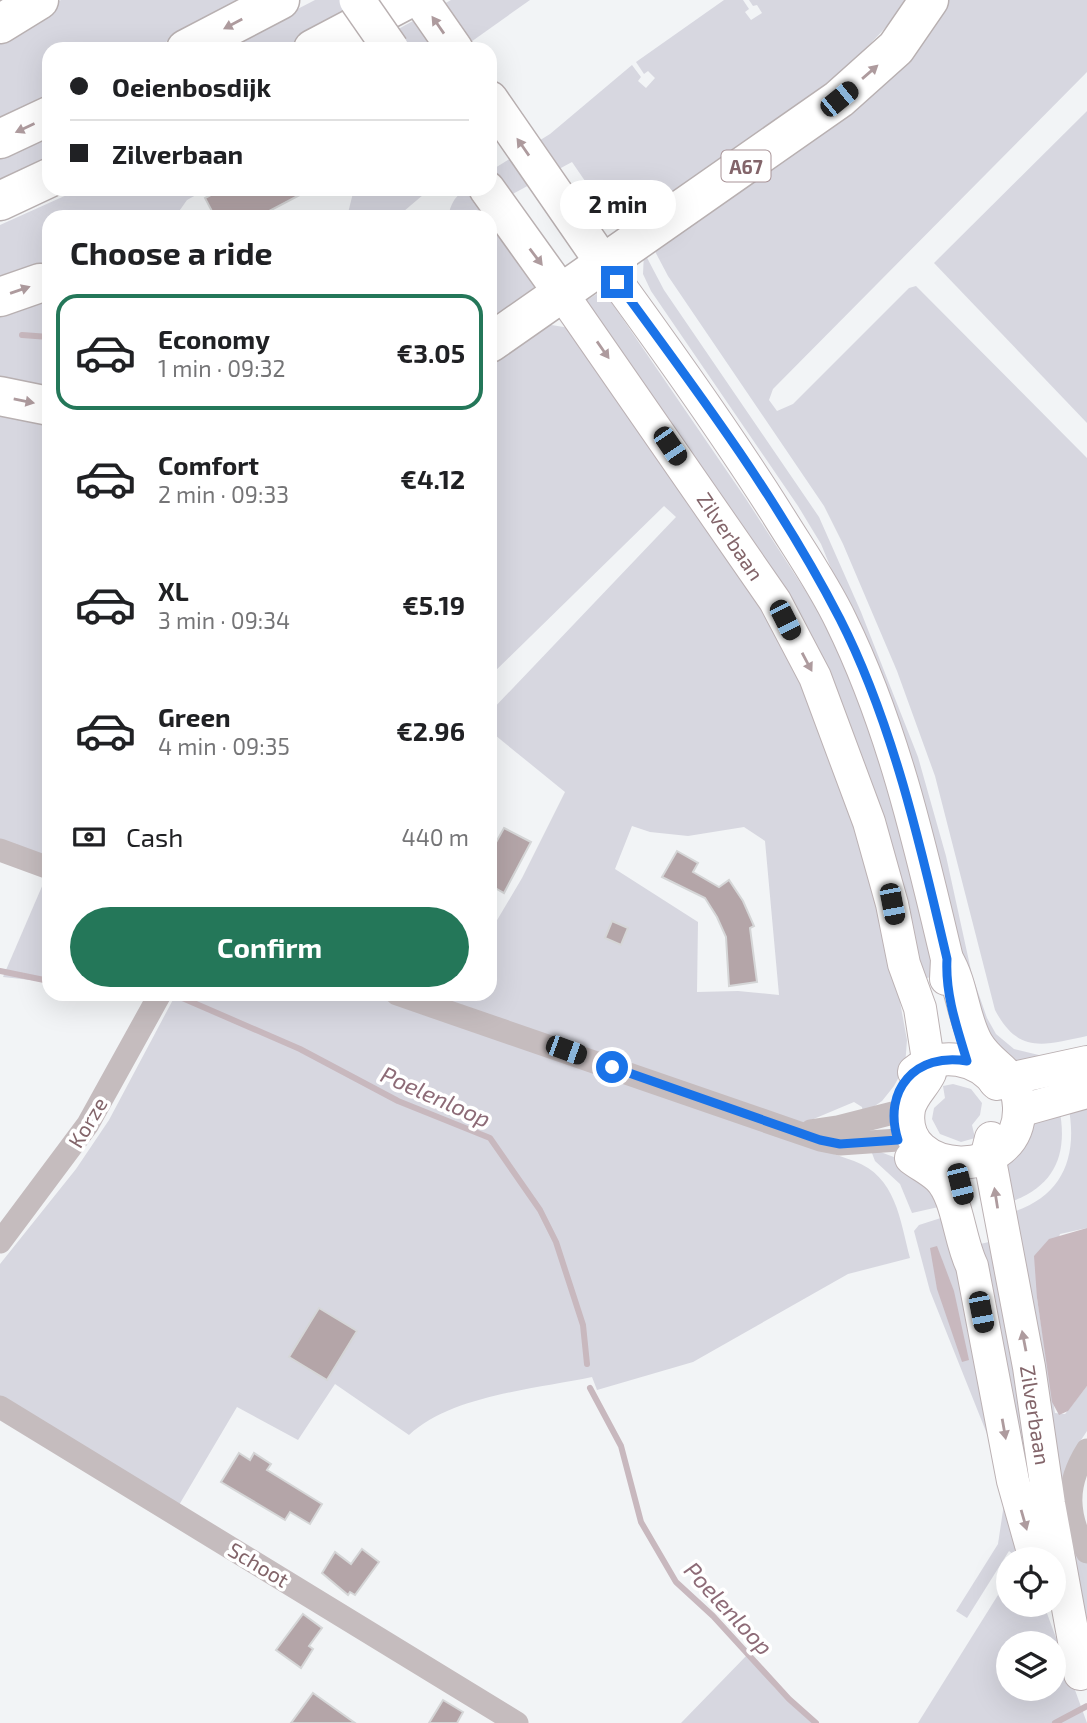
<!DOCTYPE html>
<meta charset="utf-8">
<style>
:root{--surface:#fff;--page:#f6f6f6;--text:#202124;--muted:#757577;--line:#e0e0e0;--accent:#247759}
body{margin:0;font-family:"Exo 2",sans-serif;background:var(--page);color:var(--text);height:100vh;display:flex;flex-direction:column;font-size:26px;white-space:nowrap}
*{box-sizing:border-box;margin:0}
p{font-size:23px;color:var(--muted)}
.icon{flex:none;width:38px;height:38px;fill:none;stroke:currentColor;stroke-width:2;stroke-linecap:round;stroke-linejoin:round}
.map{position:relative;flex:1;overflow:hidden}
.panel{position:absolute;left:42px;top:210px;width:455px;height:791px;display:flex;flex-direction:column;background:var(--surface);border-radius:21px;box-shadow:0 7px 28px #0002}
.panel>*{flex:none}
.hud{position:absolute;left:42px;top:42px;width:455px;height:154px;border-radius:21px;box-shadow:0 7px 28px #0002;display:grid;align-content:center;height:154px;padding:0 28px;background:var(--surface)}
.fabs{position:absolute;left:996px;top:1547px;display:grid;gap:14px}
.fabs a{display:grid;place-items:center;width:70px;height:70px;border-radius:50%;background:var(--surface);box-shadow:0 7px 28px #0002;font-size:35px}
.end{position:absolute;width:32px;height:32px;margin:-16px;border:9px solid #1a73e8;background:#fff;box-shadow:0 0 0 4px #fff}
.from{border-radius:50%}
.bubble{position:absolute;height:49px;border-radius:24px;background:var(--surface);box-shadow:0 7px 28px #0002;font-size:23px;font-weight:700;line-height:49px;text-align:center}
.car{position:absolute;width:21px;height:42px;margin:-21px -10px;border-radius:9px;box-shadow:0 0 5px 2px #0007;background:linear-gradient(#222 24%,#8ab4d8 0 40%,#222 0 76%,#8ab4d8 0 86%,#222 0)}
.hud b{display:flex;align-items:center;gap:24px;height:66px;font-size:26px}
.hud b+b{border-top:2px solid var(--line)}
.hud i{width:18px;height:18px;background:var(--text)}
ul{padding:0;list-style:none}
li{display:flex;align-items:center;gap:21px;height:116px;margin:0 14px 10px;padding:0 14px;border:4px solid transparent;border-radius:21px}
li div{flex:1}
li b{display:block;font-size:26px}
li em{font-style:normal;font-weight:700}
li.selected{border-color:var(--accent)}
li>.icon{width:63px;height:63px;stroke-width:1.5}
h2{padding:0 28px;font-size:32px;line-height:84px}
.pay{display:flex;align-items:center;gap:18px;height:77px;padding:0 28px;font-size:26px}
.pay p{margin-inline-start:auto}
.button{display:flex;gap:14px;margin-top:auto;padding:14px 28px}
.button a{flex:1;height:80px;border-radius:42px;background:var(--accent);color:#fff;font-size:28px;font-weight:700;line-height:80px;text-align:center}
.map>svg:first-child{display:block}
</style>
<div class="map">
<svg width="1087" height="1723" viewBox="0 0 1087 1723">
<rect width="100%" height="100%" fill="#f2f4f6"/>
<g fill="#d7d7e0" fill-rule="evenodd">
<polygon points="61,0 247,0 152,49 49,49 49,98 0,121 0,37"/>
<polygon points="315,0 382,0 291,49 220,49"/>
<polygon points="451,0 530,0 461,49 362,49"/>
<path d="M724,0H743L749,9L745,12L751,20L762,13L757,5L753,6L749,0H908C842,89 729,153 637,215L634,216L624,208L596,197L572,162L492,205L538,285L490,319V217H448C454,190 465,189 490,189V171L550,134L632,65L641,77L638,81L646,88L655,78L648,71L644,74L636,62Z"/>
<path d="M946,0H1087V72L773,389L769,400L777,411L793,404L909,288L916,286L1087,458V1036C1044,1045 1019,1055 995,1010L935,776L897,671L843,544L824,506L668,276L649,240Z"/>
<polygon points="1087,111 1087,423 934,263"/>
<polygon points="49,134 49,167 0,190 0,157"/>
<polygon points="80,189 207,189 187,200 175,217 49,217 49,270 0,288 0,225"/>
<polygon points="354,189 430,189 397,217 347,217"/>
<polygon points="644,252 664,290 819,517 861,612 918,757 946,856 972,975 987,1018 996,1034 1014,1049 1047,1057 1015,1062 986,1040 889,708 821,544 798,506 651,291 643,274"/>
<polygon points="603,290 746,499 836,638 875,731 939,975 919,980 874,801 584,302"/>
<polygon points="49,292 49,398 0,388 0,306"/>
<path d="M545,324L570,328L759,598L826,731L884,915L907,1040L905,1066L894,1086L882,1101L863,1114L862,1107L854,1102L804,1123L419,994H490V932L522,878L565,792L490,731V712L676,517L664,506L490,676V356ZM632,826L650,832L688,836L744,827L765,841L779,995L738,991L697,992L698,922L615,869Z"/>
<polygon points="0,410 49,421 49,858 0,840"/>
<polygon points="43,884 49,886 49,982 3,977"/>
<path d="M176,994H373L854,1161C896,1176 900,1220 910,1258L848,1274L693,1362L597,1390L592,1377C536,1389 452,1395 409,1435L335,1384L298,1440L237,1407L179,1505L0,1396V1264L76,1169L109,1120Z"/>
<polygon points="953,1084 971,1089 982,1103 980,1115 972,1125 975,1138 961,1142 940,1134 932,1119 934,1108 945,1098 943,1086"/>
<path d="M1087,1099V1228L1060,1234L1037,1298L1055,1413L1065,1414L1087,1386V1431L1077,1446L1087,1560V1655L1006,1214C1062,1199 1079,1158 1068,1104Z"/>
<path d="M1059,1107C1069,1156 1054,1189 1004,1204L1006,1161L1031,1124Z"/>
<polygon points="870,1148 899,1159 943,1206 912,1213 900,1184 875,1161"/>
<polygon points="947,1216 1019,1559 1009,1551 967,1618 956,1611 998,1544 1005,1497 991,1444 930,1291 914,1231 919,1225"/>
<polygon points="998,1240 1042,1559 980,1244"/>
<path d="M1008,1579V1605H1044L1087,1723H918ZM1008,1643H1054V1689H1008Z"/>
<polygon points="748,1654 775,1688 812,1723 681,1723"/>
</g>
<g fill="#c8b8be">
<polygon points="1087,1228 1087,1386 1068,1411 1059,1415 1052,1402 1037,1298 1034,1256 1049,1239"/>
<polygon points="937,1246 954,1291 969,1360 962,1362 937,1289 930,1248"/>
</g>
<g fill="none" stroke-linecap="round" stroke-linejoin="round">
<g stroke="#c8b8be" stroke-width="6">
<polyline points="22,335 49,337"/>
<polyline points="0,971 49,981"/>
<polyline points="180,997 300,1049 398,1101 490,1138 540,1210 556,1242 583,1325 587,1364"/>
<polyline points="590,1388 621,1446 641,1522 676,1582 713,1616 789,1699 816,1723"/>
<polyline points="1055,1723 1087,1706"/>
</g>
</g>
<g fill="#b4a5a8" stroke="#d5d6d7" stroke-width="2">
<polygon points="222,189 311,189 258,217 215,217 205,198"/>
<polygon points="504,828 531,842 504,893 490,885 490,853"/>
<polygon points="677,851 698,863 693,872 719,887 729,880 743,901 754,926 750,928 757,982 729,986 726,937 717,917 705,898 662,877"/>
<polygon points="612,921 628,928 621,945 605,938"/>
<polygon points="319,1308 357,1331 327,1380 289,1357"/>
<polygon points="239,1453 250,1460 254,1453 271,1464 267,1470 322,1504 310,1524 290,1512 285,1520 221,1482"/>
<polygon points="362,1549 379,1562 355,1595 350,1592 348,1595 322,1573 335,1552 351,1564"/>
<polygon points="303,1614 322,1628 309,1646 313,1649 301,1668 276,1650"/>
<polygon points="313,1693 355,1723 291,1723"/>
<polygon points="443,1700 463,1712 457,1723 429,1723"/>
</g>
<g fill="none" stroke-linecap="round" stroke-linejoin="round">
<g stroke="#bbb1b3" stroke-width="34">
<g id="secondary">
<path d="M604,264C664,346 722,427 776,512C798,548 823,583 841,621C893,727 920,845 947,959L946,979"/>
<path d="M563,295L775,601L815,677L869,822L892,904L904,964L920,1008L930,1073C924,1086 912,1095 909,1109C897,1178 1022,1183 1019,1107C1017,1069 993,1070 977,1043C962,1016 963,986 947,959"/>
<path d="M914,1072C940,1050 978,1058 997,1084"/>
<polyline points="995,1082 1087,1062"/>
<polyline points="1019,1111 1087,1092"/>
<polyline points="991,1138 988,1150 1029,1367 1049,1504 1080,1674"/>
<path d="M911,1158C920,1165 931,1170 939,1178C958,1197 959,1240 972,1266L1013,1481L1035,1559"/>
</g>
</g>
<g stroke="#b9b0b1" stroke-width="38">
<g id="primary">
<polyline points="421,0 455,49"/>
<polyline points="490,99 604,264"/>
<polyline points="487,189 563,295"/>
</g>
</g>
<g stroke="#b8b0b1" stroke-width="41">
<g id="highway">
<polyline points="0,24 39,0"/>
<polyline points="186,49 280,0"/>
<polyline points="313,49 406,0"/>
<polyline points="0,139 49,116"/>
<polyline points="0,201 49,178"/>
<polyline points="0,297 40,283"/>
<polyline points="490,343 839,99 896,48 929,0"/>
<polyline points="0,396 49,406"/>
</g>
</g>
<g stroke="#c5bcbe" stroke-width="23">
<polyline points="0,850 49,868"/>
<polyline points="397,994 820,1140 840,1144 898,1140"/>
<polyline points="811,1131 838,1127 893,1113"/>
<polyline points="0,1242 88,1124 160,994"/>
<polyline points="0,1407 517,1723"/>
<path d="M1087,1450C1065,1485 1066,1516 1087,1552"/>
</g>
<use href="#secondary" stroke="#fff" stroke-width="32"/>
<use href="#primary" stroke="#fff" stroke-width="35"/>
<use href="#highway" stroke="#fff" stroke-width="38"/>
<g stroke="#b9b0b1" stroke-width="38" stroke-linecap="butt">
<polyline id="primary-bridge" points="357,0 391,49"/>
</g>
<use href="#primary-bridge" stroke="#fff" stroke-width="35"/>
</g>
<defs><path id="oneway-solid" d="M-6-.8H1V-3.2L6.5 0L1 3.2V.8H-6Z" transform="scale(1.75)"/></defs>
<g fill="#ae9b9e">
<use href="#oneway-solid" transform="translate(233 24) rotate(152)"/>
<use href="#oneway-solid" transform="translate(438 25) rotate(-125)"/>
<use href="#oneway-solid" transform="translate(870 72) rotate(-41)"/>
<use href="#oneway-solid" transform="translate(25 128) rotate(155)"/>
<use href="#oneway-solid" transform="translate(523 147) rotate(-125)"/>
<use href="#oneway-solid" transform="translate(536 257) rotate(53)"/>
<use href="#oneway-solid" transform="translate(20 290) rotate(-19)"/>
<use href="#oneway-solid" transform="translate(603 350) rotate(55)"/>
<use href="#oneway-solid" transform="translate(24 401) rotate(11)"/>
<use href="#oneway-solid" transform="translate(807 662) rotate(62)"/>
<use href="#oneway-solid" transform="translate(996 1198) rotate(-99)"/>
<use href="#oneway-solid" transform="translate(1024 1341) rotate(-101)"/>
<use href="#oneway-solid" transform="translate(1004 1429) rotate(80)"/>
<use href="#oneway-solid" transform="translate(1024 1520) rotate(74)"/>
</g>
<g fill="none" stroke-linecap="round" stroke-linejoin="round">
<path stroke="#1a73e8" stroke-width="9" d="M612,1067L820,1140L840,1144L898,1140C882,1090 916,1052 967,1061C957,1028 945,994 947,959C921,847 892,721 840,619C779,500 696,389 617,282"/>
</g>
<g text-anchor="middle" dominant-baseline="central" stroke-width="7" stroke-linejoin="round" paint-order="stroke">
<rect fill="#fff" stroke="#a89397" stroke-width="2" x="721.5" y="150.5" width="49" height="31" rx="5"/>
<g font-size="19" font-weight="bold" fill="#83656a">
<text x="746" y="166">A67</text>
</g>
<g font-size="21" fill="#83656a" stroke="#fff">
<text transform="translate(731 536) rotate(56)">Zilverbaan</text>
<text transform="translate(87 1122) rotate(-59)">Korze</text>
<text transform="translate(1036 1415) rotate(81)">Zilverbaan</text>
<text transform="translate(259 1564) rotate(31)">Schoot</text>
</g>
<g font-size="23" font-style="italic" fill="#8d6b77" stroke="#fff">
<text transform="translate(436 1096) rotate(24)">Poelenloop</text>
<text transform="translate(729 1608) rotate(47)">Poelenloop</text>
</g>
</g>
</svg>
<div class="fabs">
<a><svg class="icon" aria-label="locate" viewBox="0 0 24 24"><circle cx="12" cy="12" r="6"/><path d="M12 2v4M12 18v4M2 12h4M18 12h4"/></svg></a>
<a><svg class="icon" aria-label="layers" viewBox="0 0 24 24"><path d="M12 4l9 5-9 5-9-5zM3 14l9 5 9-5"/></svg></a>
</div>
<i class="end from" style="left:612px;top:1067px"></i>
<i class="end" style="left:617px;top:282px"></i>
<div class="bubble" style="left:560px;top:180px;width:116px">2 min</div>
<i class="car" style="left:839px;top:99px;rotate:51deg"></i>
<i class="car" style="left:670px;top:446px;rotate:146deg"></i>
<i class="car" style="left:785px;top:620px;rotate:153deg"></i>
<i class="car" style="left:892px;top:904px;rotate:169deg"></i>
<i class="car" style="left:566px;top:1050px;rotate:110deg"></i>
<i class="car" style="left:960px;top:1184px;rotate:166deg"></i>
<i class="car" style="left:981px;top:1312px;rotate:169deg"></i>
<div class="hud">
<b><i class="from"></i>Oeienbosdijk</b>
<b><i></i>Zilverbaan</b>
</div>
<section class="panel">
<h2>Choose a ride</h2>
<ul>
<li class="selected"><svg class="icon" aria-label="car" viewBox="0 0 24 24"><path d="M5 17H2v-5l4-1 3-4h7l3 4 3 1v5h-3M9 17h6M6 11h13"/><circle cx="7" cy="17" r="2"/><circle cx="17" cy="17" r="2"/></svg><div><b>Economy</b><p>1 min · 09:32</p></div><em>€3.05</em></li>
<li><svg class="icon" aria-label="car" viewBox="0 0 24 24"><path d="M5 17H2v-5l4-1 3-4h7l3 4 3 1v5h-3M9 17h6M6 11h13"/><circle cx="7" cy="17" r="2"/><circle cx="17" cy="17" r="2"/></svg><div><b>Comfort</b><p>2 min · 09:33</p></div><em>€4.12</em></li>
<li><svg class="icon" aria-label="car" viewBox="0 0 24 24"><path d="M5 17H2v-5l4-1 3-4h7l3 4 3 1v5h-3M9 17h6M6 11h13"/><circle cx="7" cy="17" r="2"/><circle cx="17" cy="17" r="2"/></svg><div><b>XL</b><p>3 min · 09:34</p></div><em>€5.19</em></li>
<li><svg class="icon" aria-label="car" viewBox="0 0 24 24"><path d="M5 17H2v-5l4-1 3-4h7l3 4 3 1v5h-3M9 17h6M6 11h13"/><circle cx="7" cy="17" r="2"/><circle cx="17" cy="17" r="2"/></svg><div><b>Green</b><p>4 min · 09:35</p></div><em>€2.96</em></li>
</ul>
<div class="pay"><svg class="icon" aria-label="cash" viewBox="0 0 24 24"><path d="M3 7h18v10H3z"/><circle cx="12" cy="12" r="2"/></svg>Cash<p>440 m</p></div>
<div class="button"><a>Confirm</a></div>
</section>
</div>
